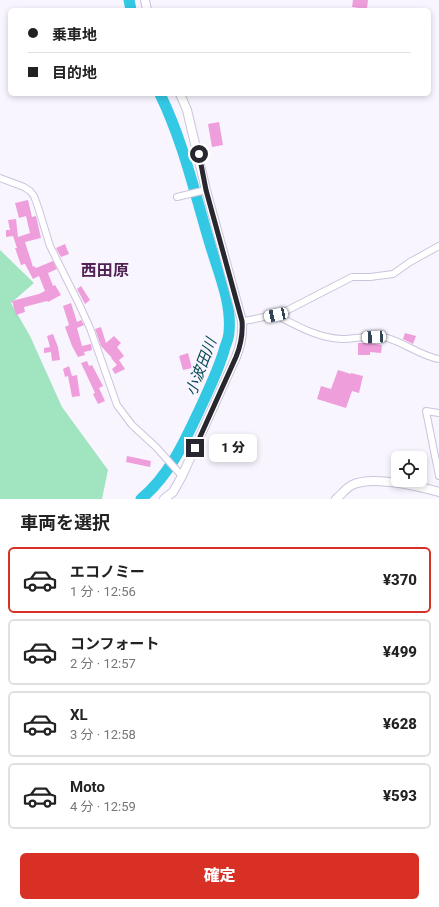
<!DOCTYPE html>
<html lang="ja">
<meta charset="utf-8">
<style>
:root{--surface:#fff;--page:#f2f2f2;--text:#222;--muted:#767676;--line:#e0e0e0;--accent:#d93025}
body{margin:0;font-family:Roboto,"Noto Sans JP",sans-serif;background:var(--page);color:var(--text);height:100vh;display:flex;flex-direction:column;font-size:15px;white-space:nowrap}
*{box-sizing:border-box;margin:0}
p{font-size:13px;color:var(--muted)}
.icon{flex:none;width:22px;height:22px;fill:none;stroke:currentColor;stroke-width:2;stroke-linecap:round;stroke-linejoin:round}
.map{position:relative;height:499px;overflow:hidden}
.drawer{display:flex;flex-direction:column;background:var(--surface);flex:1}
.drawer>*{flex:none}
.hud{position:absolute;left:8px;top:8px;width:423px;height:88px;border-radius:6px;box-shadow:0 2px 6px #0003;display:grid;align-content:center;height:88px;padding:0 20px;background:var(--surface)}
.tools{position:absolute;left:391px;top:451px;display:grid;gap:8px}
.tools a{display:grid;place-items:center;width:36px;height:36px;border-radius:6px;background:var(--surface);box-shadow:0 2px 6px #0003;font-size:20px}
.end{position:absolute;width:18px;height:18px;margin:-9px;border:5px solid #28262e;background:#fff;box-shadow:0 0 0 2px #fff}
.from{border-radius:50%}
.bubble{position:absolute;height:28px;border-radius:6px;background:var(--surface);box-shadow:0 2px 6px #0003;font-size:13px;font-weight:800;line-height:28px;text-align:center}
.car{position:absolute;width:12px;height:24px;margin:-12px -6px;border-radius:5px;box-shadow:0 0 3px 1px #0007;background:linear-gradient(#fff 24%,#345 0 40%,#fff 0 76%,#345 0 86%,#fff 0)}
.hud b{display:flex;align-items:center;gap:14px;height:38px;font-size:15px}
.hud b+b{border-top:1px solid var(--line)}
.hud i{width:10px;height:10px;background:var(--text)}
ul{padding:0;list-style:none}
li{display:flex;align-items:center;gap:12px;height:66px;margin:0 8px 6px;padding:0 12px;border:2px solid var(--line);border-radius:6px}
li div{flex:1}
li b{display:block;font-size:15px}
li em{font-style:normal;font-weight:800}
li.active{border-color:var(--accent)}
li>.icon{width:36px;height:36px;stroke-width:1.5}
h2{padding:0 20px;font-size:18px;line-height:48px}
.button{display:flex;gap:8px;margin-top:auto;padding:8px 20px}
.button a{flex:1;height:46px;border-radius:6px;background:var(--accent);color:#fff;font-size:16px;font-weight:800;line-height:46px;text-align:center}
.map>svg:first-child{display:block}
</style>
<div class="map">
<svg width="439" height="499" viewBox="0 0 439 499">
<rect width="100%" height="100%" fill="#f8f5ff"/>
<polygon fill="#a1e4c0" points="0,250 34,283 11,303 30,336 62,407 108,470 102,499 0,499"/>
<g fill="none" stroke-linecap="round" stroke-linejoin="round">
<g stroke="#33c8e4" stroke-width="11">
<polyline points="129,0 131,10"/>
<path d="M141,499C172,473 187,436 204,400C212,382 220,366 225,347C227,342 229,337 229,332C232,303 218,271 210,244C195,194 183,141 160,94"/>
</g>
</g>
<g fill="#ef9edc">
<polygon points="353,0 368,0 367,9 352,7"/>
<polygon points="219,122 223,145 212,147 208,124"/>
<polygon points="28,200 32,217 36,216 41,238 25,242 33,267 34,266 36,268 53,261 57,269 48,273 53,286 55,285 61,295 48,302 47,301 24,307 25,312 16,315 12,301 39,294 45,291 39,276 33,279 25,264 21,265 15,248 17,248 13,236 6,237 6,230 10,230 8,220 16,219 18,237 30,233 26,216 19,218 15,203"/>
<polygon points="65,244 69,254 61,257 56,248"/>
<polygon points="81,286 90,300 85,304 77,289"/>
<polygon points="71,303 77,322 81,320 84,325 77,328 82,346 91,344 92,350 84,352 85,355 78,357 72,346 65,327 69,325 63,306"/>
<polygon points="101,327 106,343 114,336 121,343 117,347 124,356 119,360 125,369 115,374 112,369 117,365 111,358 112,358 101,346 95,329"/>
<polygon points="405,333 416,336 413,344 403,339"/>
<polygon points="53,334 58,347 60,360 52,361 51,352 44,353 44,348 50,347 47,336"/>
<polygon points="358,343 370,343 382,345 381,353 370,352 370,355 358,355"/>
<polygon points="188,353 192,368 183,370 179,356"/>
<polygon points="87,361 89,366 92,365 103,386 99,388 105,401 98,404 93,394 95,393 81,363"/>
<polygon points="69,366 72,376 77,375 80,396 72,397 68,376 65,377 63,369"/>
<polygon points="338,370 351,374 351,373 363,376 359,393 352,391 346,408 317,399 321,386 331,389"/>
<polygon points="127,456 151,461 150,467 126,462"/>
</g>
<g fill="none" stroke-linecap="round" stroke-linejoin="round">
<g stroke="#cbc4db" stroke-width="8">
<g id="minor">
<polyline points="0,178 24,187 30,191 34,196 38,207 50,246 79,304 90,328 117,405 132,425 156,447 182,476"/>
<polyline points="177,197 206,190"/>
<path d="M276,315C297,326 318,338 342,339C355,339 369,335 382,337C400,339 419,356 439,359"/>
<polyline points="242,321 250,320 282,313 352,277 370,277 393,274 410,262 439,246"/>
<polyline points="439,413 426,411 439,476"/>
</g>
</g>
<g stroke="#cbc4db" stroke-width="10">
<g id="tertiary">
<polyline points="145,0 147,10"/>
<path d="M164,499L173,492L182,476L236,357C241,345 243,334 242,321L206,190L187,110L180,94"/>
<path d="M336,499C341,495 346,488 352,485C372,475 418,486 439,492"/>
</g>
</g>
<use href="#minor" stroke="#fff" stroke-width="6"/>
<use href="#tertiary" stroke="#fff" stroke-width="8"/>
</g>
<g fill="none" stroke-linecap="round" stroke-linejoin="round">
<path stroke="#28262e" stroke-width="5" d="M195,448L236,357C241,345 243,334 242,321L206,190L199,154"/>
</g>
<g text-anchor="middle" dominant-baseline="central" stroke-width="3" stroke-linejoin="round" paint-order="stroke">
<g font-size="15" font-style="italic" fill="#064752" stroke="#f8f5ff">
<text transform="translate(201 367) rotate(-69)">小波田川</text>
</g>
<g font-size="16" font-weight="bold" fill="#512254" stroke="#f8f5ff">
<text x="105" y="270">西田原</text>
</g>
</g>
</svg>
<div class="tools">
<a><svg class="icon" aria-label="locate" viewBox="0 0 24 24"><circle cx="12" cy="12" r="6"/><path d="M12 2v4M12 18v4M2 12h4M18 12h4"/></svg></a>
</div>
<i class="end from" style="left:199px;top:154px"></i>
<i class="end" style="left:195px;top:448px"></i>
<div class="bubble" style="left:209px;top:434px;width:48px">1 分</div>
<i class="car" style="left:276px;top:315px;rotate:258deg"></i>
<i class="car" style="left:374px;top:337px;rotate:267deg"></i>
<div class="hud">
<b><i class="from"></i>乗車地</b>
<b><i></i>目的地</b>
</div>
</div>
<section class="drawer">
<h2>車両を選択</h2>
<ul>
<li class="active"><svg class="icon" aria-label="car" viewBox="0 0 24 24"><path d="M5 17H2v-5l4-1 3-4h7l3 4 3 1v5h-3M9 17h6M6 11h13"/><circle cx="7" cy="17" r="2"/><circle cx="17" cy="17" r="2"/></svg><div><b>エコノミー</b><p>1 分 · 12:56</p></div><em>¥370</em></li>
<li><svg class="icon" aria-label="car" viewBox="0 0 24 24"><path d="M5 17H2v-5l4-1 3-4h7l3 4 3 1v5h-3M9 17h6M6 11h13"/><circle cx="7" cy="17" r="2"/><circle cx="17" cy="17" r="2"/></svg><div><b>コンフォート</b><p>2 分 · 12:57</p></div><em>¥499</em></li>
<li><svg class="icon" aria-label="car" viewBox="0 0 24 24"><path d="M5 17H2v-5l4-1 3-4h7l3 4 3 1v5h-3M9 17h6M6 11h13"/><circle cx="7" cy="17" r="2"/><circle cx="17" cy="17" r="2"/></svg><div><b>XL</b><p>3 分 · 12:58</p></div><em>¥628</em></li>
<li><svg class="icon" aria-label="car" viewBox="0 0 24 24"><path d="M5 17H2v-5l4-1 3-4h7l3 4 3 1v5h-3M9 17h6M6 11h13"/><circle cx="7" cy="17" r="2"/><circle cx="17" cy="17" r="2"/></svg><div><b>Moto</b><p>4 分 · 12:59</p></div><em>¥593</em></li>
</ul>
<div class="button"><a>確定</a></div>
</section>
